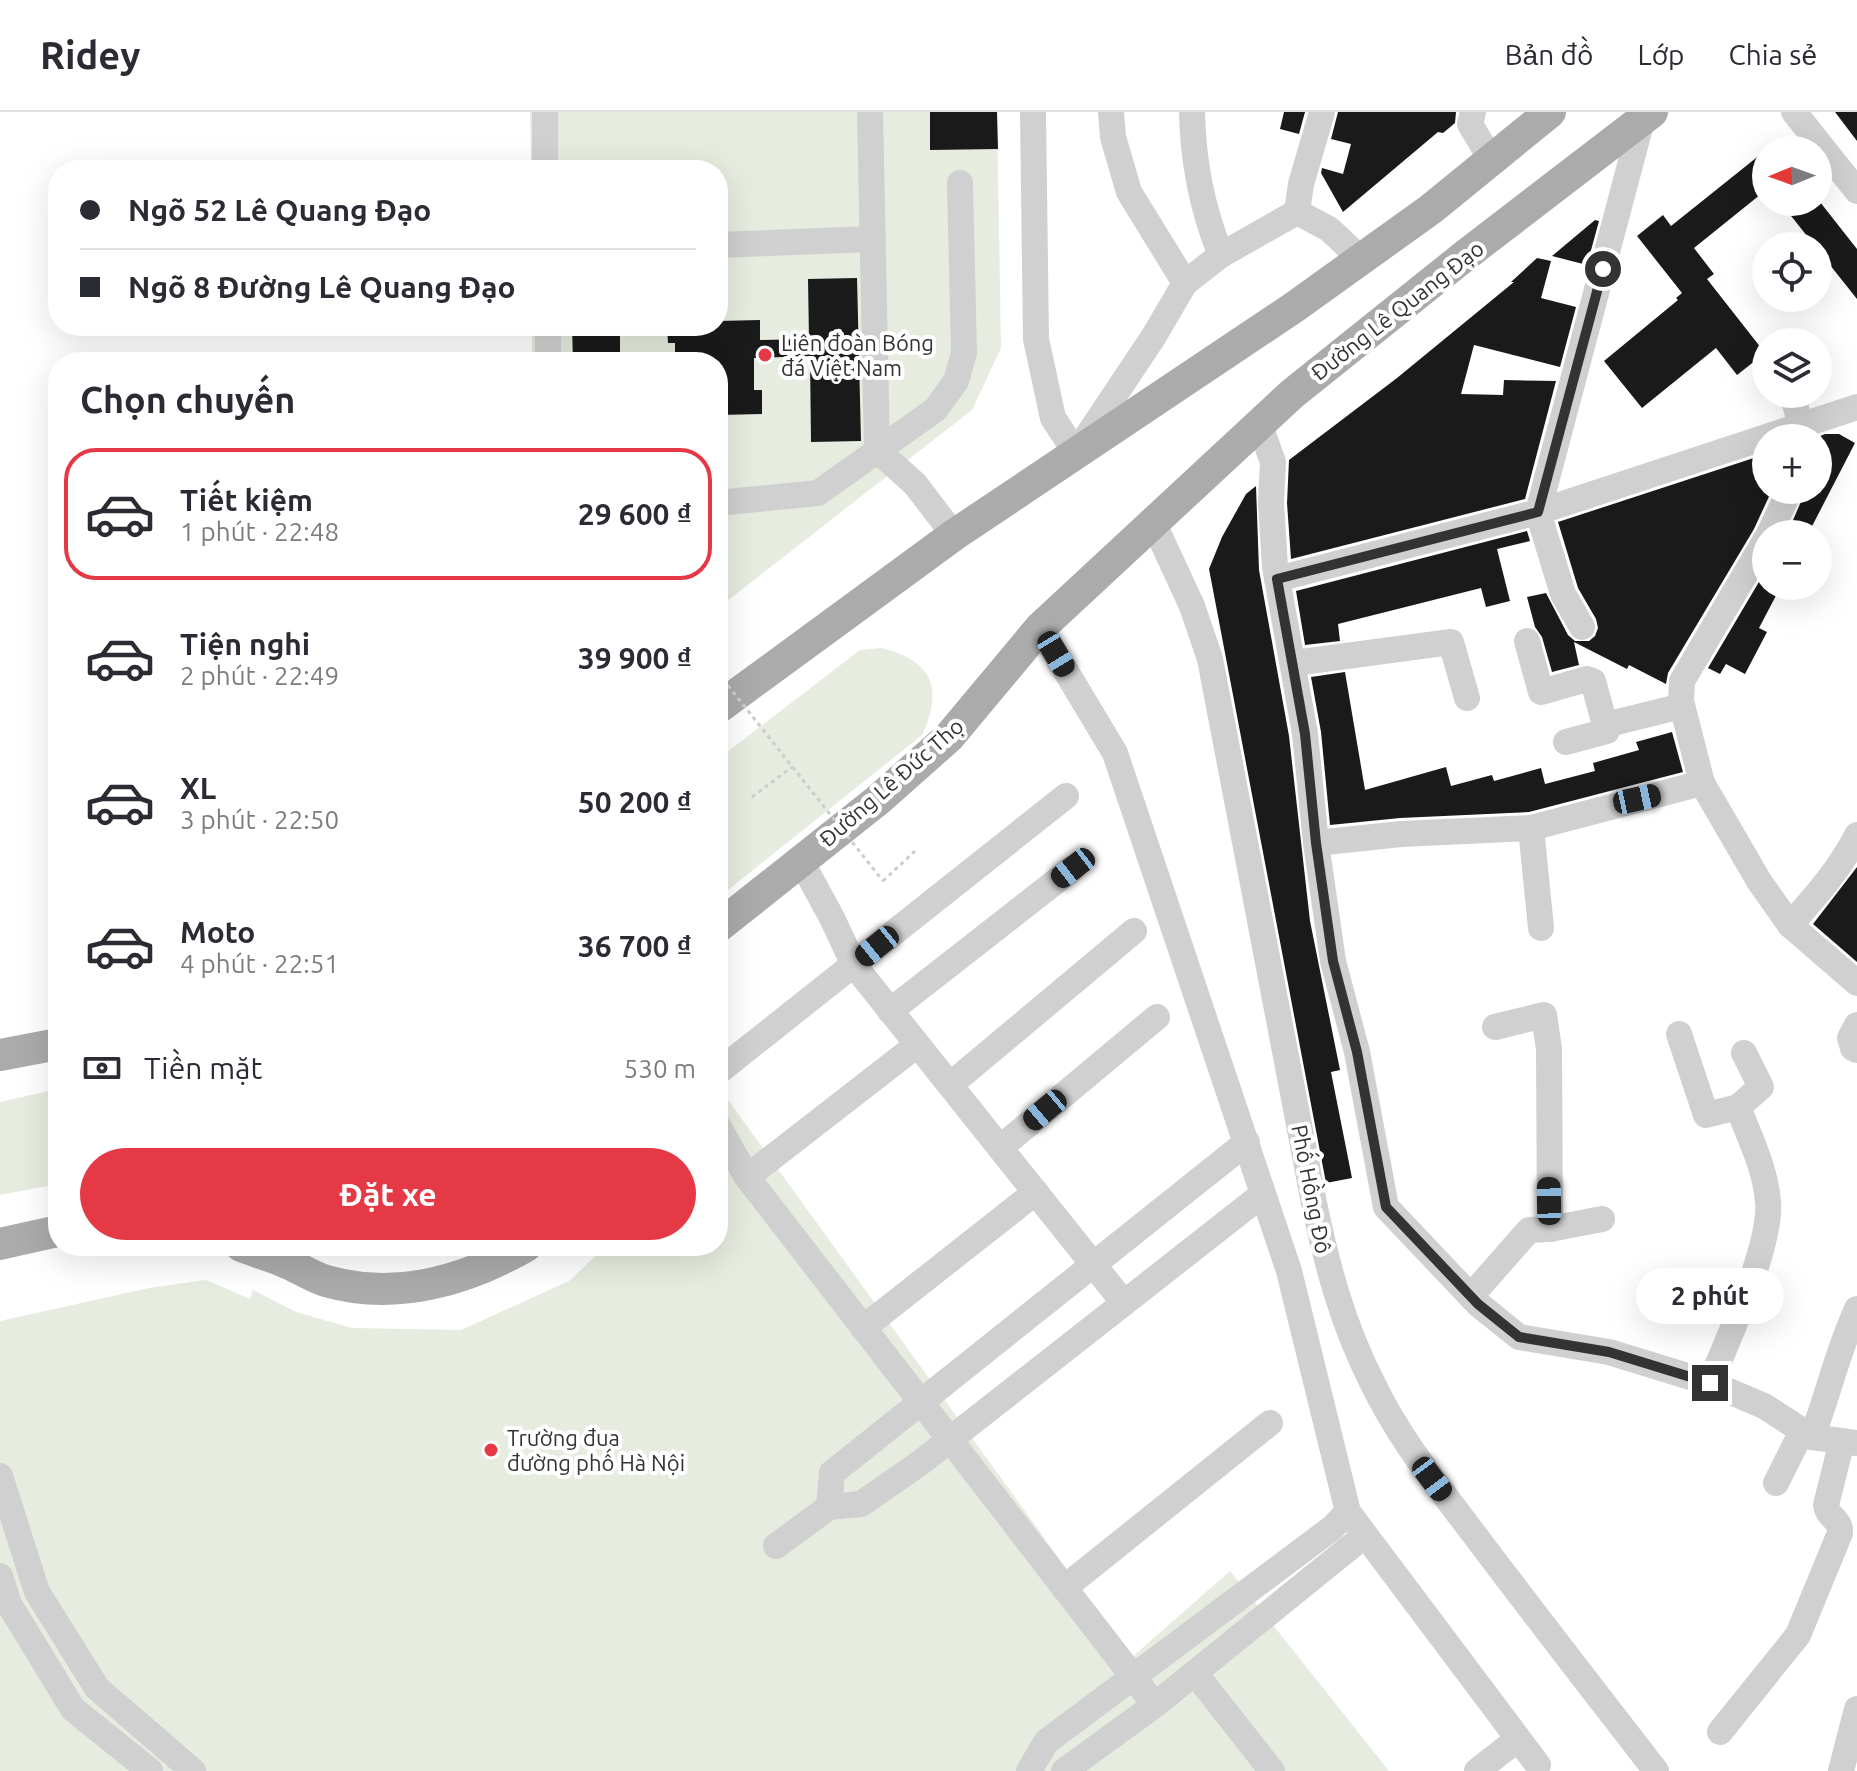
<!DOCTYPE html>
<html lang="vi">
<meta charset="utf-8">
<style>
:root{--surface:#fff;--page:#f2f2f3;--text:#2b2b33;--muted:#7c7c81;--line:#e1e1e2;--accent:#e63946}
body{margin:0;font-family:Ubuntu,sans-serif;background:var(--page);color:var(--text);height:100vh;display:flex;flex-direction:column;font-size:30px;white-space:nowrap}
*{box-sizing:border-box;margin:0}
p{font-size:26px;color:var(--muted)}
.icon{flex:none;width:44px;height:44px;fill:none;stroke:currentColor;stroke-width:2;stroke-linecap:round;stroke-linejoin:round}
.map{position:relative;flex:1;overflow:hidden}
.side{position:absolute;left:48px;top:240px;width:680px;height:904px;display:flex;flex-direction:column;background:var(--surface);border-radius:32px;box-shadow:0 8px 32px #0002}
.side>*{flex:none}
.top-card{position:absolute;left:48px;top:48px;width:680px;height:176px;border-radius:32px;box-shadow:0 8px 32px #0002;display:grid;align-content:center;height:176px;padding:0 32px;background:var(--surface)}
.needle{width:52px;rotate:269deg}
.tools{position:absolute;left:1752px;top:24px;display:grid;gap:16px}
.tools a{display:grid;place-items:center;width:80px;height:80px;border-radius:50%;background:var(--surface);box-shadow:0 8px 32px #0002;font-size:40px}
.end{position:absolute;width:36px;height:36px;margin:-18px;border:10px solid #333;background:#fff;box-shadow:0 0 0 4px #fff}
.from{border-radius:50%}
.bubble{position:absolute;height:56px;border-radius:28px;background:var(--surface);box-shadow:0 8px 32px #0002;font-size:26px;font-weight:700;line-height:56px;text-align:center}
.car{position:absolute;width:24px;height:48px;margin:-24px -12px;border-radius:10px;box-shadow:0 0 6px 2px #0007;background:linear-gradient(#222 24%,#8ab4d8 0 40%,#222 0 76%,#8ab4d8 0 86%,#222 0)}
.top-card b{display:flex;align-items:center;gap:28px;height:76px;font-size:30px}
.top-card b+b{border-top:2px solid var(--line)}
.top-card i{width:20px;height:20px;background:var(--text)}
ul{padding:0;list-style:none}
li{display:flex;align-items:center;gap:24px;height:132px;margin:0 16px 12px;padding:0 16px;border:4px solid transparent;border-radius:32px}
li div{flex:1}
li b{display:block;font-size:30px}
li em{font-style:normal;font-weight:700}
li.current{border-color:var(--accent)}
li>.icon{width:72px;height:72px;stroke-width:1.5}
h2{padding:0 32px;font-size:36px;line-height:96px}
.pay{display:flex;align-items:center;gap:20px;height:88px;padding:0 32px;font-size:30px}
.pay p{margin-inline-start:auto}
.button{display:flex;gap:16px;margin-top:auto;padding:16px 32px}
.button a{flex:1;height:92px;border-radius:48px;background:var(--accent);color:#fff;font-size:32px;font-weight:700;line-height:92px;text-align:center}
header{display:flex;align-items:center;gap:48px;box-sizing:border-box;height:112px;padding:0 40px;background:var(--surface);border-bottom:2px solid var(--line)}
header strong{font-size:38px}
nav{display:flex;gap:44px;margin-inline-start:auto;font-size:28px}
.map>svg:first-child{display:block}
</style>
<header>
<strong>Ridey</strong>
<nav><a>Bản đồ</a><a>Lớp</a><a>Chia sẻ</a></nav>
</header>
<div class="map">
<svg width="1857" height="1659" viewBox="0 0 1857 1659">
<rect width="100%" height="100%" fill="#fff"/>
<g fill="#e6ecdf">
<polygon points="530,0 997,0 1001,236 972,298 718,496 718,250 532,250 532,214 718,214 718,58 531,58"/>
<path d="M881,536C932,548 944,576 922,623L718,786V647L860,538Z"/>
<polygon points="718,974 1131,1546 1230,1459 1389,1659 0,1659 0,1209 149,1176 206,1168 250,1187 253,1178 296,1200 352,1216 461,1218 569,1169 606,1134 718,1134"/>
<polygon points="58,977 58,1072 0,1083 0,990"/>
</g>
<g fill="#1a1a1a">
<polygon points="930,0 997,0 998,37 930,38"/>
<polygon points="1284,0 1305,0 1299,22 1280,17"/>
<polygon points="1338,0 1456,0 1455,11 1443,21 1438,20 1343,100 1321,61 1322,56 1343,62 1351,32 1331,27"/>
<polygon points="1835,0 1857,0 1857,29"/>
<polygon points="1766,38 1766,78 1694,136 1714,162 1707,167 1765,241 1737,263 1716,236 1642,296 1604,249 1678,188 1676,186 1682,181 1637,124 1663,103 1671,114"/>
<polygon points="1780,90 1820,90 1857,137 1857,187 1818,138 1818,134 1815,134"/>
<polygon points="1595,108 1599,109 1587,153 1552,144"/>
<polygon points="1537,146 1551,149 1541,186 1576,195 1560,255 1474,233 1461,282 1503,283 1504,268 1556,269 1525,387 1291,447 1287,391 1289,348 1397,266 1514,170 1511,170"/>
<polygon points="857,166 861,329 811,330 810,244 754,246 754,278 762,278 762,302 718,303 718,250 675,250 675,231 668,231 667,214 718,214 718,209 760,208 760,228 809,227 808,167"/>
<polygon points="572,214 620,214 620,250 573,250"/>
<polygon points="1825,322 1839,322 1855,331 1808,422 1787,422 1806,378 1818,378 1818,325"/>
<polygon points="1766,342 1766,378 1772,378 1754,417 1668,561 1666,572 1629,553 1627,557 1574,530 1579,553 1552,560 1542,525 1535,515 1527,485 1546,481 1568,523 1575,529 1589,529 1595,524 1598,516 1596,507 1578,476 1558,410"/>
<polygon points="1256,374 1259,458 1289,624 1310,809 1340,958 1331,960 1352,1066 1326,1071 1209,457 1222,425 1246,382"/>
<polygon points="1527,419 1530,429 1497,437 1510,489 1486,495 1481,476 1338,512 1340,529 1305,533 1296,479"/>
<polygon points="1766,458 1766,474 1781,474 1759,516 1767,520 1745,562 1726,552 1720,562 1708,556"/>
<polygon points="1345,560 1365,678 1446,655 1451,674 1492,663 1494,669 1541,656 1545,672 1595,659 1593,651 1639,638 1636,630 1672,620 1683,660 1529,700 1400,706 1330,713 1321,620 1311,565"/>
<polygon points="1857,755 1857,850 1813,812"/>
</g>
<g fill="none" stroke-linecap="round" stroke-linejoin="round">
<g stroke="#cdcdcd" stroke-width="3" stroke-dasharray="4 4" stroke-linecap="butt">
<polyline points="752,685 792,655"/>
<polyline points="883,769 917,737"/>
</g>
<g stroke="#d0d0d0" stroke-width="26">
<polyline points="545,0 545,58"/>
<polyline points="870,0 877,338 915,372 954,423"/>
<polyline points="1033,0 1036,227 1053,306 1076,341 1154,224 1185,171 1221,143 1297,100"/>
<polyline points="1111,0 1113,25 1129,80 1185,171"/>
<path d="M1192,0C1193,50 1202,97 1221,143"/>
<polyline points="1473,0 1470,12 1490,46"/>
<polyline points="1794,0 1857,79"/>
<polyline points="1297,100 1301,72 1322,0"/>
<polyline points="1297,100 1329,117 1361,147"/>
<polyline points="718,133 872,127"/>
<polyline points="548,214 548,250"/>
<polyline points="1792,282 1801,313"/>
<polyline points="1260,314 1273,350 1271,391 1275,455 1305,622 1316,731 1333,849 1357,940 1386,1095 1478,1192 1519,1225 1609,1240 1710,1271 1764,1294 1812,1325 1857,1331"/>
<polyline points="718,391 818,381 936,297 956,269 964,241 960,71"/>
<polyline points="1538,400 1642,8"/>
<polyline points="1538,400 1563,482 1582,515"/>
<path d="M1154,412L1192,494L1210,547L1314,1091C1327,1154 1343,1213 1372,1270C1398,1325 1437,1373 1474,1422C1534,1502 1595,1580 1656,1659"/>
<polyline points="1769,422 1790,378"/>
<polyline points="1766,427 1682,569 1681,589 1702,671 1759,769 1790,813 1857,871"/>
<polyline points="1277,467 1538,400 1857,295"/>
<polyline points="1040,516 1115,641 1289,1159 1348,1400 1538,1653"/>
<polyline points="1527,529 1541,580 1587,567 1593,569 1605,613 1682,594"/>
<polyline points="1294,551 1451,530 1467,586"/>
<polyline points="1566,630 1607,619 1605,613"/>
<polyline points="1531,716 1541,816"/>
<polyline points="1316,731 1401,722 1531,716 1702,671"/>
<polyline points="801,749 832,806 854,853 1124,1191"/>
<path d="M1790,813C1815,785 1840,757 1857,723"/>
<polyline points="890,899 1073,756"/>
<polyline points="1857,913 1850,926 1853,936 1857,938"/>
<path d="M1679,922L1706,1003L1738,995C1750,1026 1765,1056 1768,1089C1772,1134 1728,1226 1710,1271"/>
<polyline points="718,960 1066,684"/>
<polyline points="950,973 1134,819"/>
<polyline points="1738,995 1761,975 1744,941"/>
<polyline points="718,1014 747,1065 1155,1593"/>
<polyline points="1000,1036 1157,905"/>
<polyline points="747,1065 917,933"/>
<polyline points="1550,1117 1602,1107"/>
<polyline points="1471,1184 1529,1118 1550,1117 1549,937 1544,903 1495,915"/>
<polyline points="863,1216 1036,1080"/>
<path d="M1812,1325C1828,1283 1838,1238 1857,1197"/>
<polyline points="0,1364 37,1480 97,1576 193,1659"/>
<polyline points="1776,1371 1802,1319"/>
<polyline points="829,1395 832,1361 1247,1030"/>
<polyline points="776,1434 829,1395 861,1392 920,1351 1263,1082"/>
<polyline points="0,1464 9,1492 73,1597 150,1659"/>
<polyline points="1064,1476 1270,1311"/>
<polyline points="1195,1561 1272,1659"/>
<path d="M1720,1620L1798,1523L1840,1421C1841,1407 1827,1405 1826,1393L1842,1329"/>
<polyline points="1029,1659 1046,1630 1332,1416 1348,1400"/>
<polyline points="1064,1659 1155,1593 1364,1424"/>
<polyline points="1477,1659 1518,1627"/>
<polyline points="1841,1659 1857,1597"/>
</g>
<g stroke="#ababab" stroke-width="32">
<polyline points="718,596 954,423 1293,196 1431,97 1550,0"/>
<polyline points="718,815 878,688 949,625 1040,516 1292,282 1467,142 1652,0"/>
<polyline points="0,943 58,932"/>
<polyline points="0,1132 58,1119"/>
<path d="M241,1134C256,1140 272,1144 287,1151C300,1156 312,1165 326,1169C395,1189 465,1169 526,1134"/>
</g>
<polyline stroke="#cdcdcd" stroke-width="3" stroke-dasharray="4 4" stroke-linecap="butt" points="718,561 883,769"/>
</g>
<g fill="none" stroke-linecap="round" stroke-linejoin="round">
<polyline stroke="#333" stroke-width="10" points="1603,157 1538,400 1277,467 1305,622 1316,731 1333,849 1357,940 1386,1095 1478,1192 1519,1225 1609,1240 1710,1271"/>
</g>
<g fill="#e63946" stroke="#fff" stroke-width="3">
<circle cx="765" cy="243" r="8"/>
<circle cx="491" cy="1338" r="8"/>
</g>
<g text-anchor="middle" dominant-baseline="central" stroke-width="8" stroke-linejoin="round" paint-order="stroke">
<g font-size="22" fill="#333" stroke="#fff">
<text transform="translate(1397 198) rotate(-38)">Đường Lê Quang Đạo</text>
<text transform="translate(891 670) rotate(-41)">Đường Lê Đức Thọ</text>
<text transform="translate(1312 1077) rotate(79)">Phố Hồng Đô</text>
</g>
<g font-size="22" fill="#333" stroke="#fff" text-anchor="start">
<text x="781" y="230">Liên đoàn Bóng<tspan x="781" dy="25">đá Việt Nam</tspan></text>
<text x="507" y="1325">Trường đua<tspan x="507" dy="25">đường phố Hà Nội</tspan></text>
</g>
</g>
</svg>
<div class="tools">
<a><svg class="needle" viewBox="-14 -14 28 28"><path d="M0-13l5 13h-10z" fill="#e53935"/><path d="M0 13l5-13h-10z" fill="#7c7c81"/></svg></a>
<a><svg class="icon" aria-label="locate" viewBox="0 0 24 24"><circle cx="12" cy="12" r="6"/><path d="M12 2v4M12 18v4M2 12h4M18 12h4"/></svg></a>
<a><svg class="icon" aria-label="layers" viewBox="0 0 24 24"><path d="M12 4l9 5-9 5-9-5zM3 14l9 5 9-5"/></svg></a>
<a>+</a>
<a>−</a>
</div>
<i class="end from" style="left:1603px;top:157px"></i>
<i class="end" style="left:1710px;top:1271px"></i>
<div class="bubble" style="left:1636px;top:1156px;width:148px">2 phút</div>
<i class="car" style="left:1056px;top:542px;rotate:149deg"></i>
<i class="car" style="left:1637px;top:687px;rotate:78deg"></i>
<i class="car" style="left:1073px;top:756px;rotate:232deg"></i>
<i class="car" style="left:877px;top:834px;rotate:231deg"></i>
<i class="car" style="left:1045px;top:998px;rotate:230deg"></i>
<i class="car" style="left:1549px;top:1089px;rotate:359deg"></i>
<i class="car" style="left:1432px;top:1367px;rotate:143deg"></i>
<div class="top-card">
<b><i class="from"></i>Ngõ 52 Lê Quang Đạo</b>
<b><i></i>Ngõ 8 Đường Lê Quang Đạo</b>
</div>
<section class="side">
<h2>Chọn chuyến</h2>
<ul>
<li class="current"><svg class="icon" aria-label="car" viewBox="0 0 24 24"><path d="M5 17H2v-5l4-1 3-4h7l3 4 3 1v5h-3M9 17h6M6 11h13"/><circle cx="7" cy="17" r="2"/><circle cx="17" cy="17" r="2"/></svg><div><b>Tiết kiệm</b><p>1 phút · 22:48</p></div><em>29 600 ₫</em></li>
<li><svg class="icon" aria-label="car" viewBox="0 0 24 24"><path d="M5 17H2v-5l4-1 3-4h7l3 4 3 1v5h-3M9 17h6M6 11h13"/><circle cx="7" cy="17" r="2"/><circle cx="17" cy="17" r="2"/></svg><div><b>Tiện nghi</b><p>2 phút · 22:49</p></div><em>39 900 ₫</em></li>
<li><svg class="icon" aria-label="car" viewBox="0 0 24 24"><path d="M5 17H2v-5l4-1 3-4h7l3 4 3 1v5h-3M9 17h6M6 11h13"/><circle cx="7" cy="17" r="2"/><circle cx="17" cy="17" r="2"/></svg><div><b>XL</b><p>3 phút · 22:50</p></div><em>50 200 ₫</em></li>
<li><svg class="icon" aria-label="car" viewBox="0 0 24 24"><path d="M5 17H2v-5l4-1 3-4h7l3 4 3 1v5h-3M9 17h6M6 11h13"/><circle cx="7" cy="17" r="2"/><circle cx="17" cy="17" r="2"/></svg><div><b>Moto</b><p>4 phút · 22:51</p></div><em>36 700 ₫</em></li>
</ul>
<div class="pay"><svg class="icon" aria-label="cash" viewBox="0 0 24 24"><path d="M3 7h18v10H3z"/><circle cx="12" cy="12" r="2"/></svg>Tiền mặt<p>530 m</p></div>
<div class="button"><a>Đặt xe</a></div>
</section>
</div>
